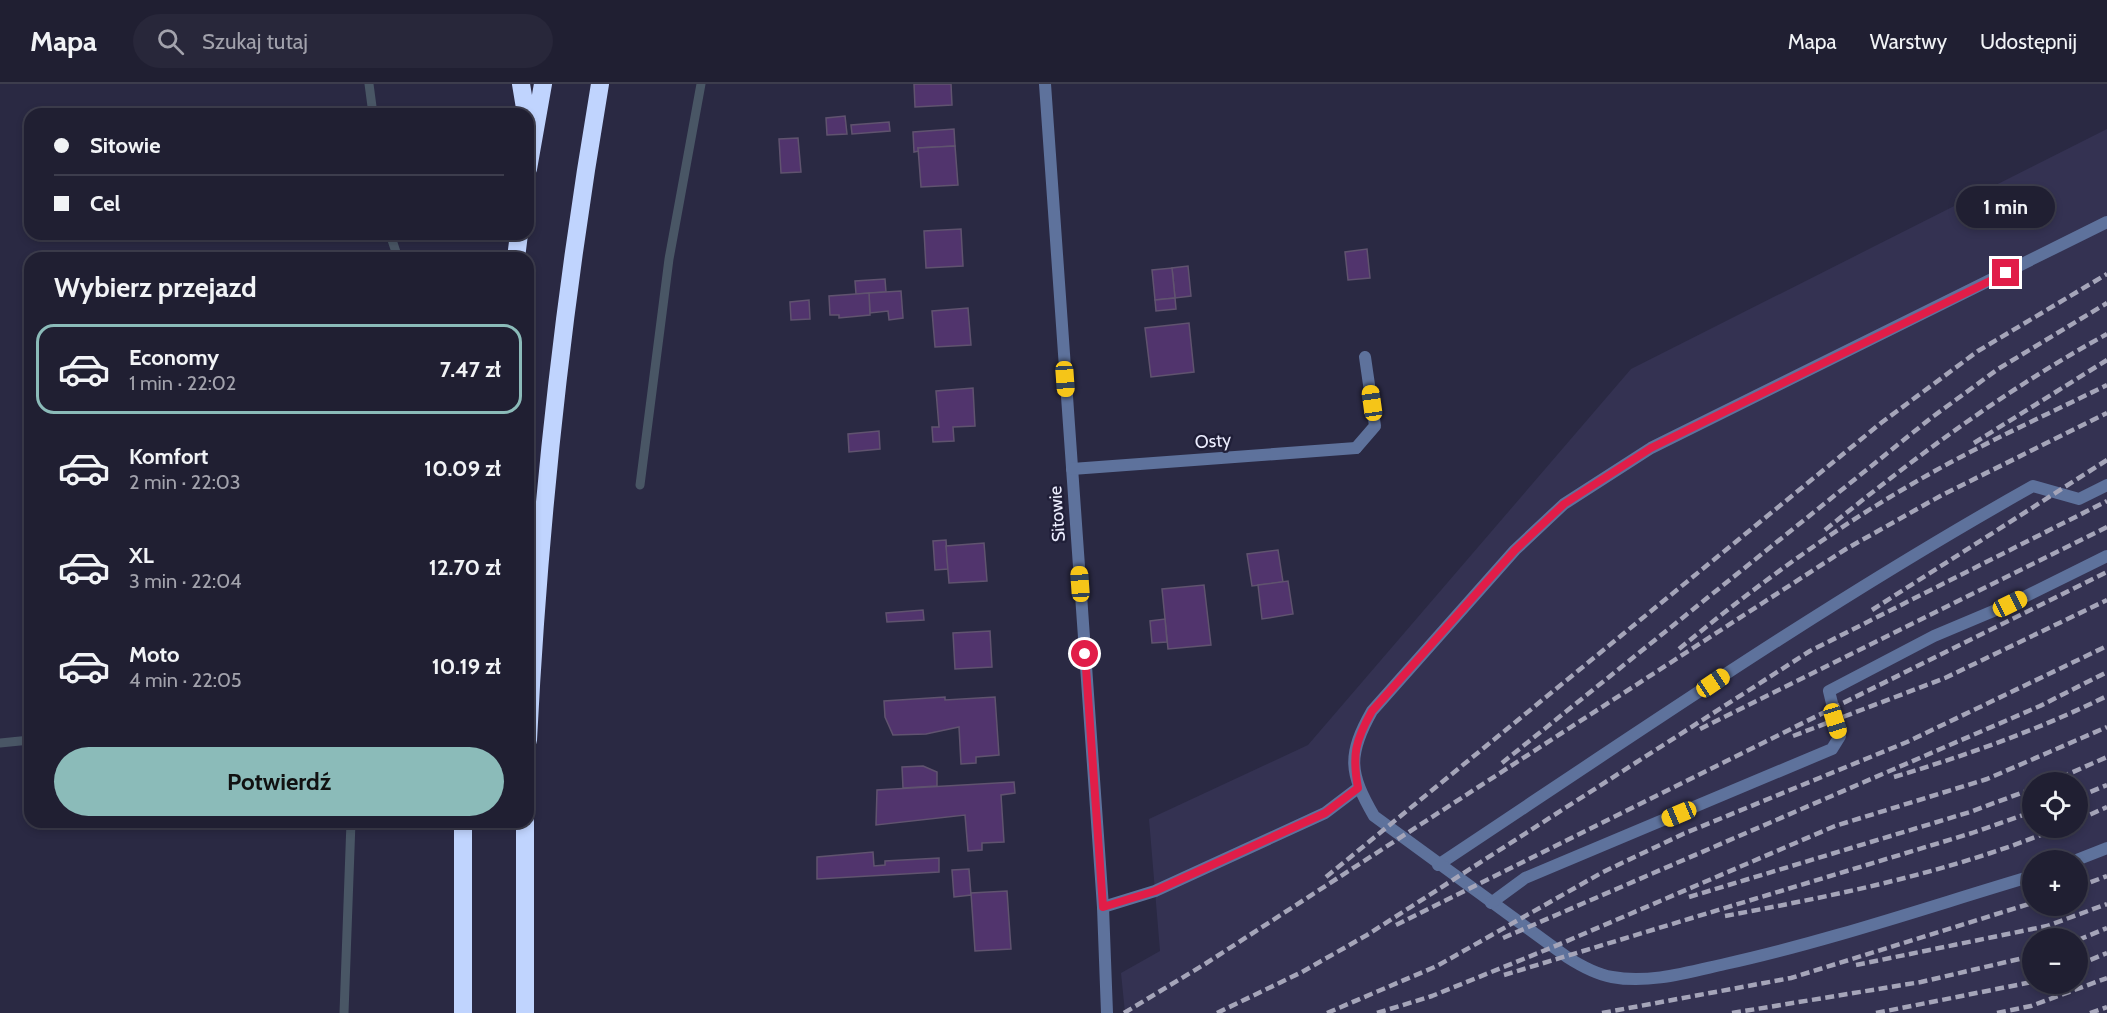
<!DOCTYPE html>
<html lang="pl">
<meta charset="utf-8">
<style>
:root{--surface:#201f32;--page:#28273a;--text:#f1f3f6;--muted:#a2a2ac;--line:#3d3d4d;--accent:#8bbbb9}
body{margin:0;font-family:Cabin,sans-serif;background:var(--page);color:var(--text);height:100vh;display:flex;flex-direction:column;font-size:22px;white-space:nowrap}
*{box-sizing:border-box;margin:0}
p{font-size:20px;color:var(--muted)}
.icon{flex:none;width:33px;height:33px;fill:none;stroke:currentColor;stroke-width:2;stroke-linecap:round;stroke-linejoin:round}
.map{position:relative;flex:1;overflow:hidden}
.drawer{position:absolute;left:24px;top:168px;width:510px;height:576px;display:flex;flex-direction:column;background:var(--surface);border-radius:18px;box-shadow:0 3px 9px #0003,0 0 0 2px var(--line)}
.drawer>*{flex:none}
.top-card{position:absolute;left:24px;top:24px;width:510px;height:132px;border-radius:18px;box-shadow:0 3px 9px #0003,0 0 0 2px var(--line);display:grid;align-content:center;height:132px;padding:0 30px;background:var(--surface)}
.controls{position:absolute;left:2022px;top:688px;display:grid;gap:12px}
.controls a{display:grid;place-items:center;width:66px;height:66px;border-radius:50%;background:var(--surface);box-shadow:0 3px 9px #0003,0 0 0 2px var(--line);font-size:30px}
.end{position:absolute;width:27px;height:27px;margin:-14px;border:8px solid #e11d48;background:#fff;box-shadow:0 0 0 3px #fff}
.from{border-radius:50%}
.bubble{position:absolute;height:42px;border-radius:21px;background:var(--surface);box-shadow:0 3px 9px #0003,0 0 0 2px var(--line);font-size:20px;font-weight:700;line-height:42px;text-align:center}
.car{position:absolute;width:18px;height:36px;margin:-18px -9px;border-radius:8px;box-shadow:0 0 4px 2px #0007;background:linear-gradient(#f5c518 24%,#345 0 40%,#f5c518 0 76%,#345 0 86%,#f5c518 0)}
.top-card b{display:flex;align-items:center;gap:21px;height:57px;font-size:22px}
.top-card b+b{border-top:2px solid var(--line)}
.top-card i{width:15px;height:15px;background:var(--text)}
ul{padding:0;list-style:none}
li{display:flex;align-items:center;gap:18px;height:90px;margin:0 12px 9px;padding:0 18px;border:3px solid transparent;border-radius:18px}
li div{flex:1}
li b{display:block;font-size:22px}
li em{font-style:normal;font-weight:700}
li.current{border-color:var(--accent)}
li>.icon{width:54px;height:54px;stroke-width:1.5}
h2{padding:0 30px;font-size:27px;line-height:72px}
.button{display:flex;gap:12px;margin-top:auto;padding:12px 30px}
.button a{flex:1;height:69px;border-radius:36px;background:var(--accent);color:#111;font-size:24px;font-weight:700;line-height:69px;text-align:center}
header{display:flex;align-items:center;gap:36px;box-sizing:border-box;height:84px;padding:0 30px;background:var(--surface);border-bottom:2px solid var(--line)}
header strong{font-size:28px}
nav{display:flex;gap:33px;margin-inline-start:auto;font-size:21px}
.search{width:420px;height:54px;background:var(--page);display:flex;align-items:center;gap:15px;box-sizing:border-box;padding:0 21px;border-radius:33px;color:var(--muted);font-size:22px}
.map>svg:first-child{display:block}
</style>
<header>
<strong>Mapa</strong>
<div class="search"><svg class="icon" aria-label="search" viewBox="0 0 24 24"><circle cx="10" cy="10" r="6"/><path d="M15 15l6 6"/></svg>Szukaj tutaj</div>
<nav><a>Mapa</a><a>Warstwy</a><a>Udostępnij</a></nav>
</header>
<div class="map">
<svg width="2107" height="929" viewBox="0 0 2107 929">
<rect width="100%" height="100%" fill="#2a2943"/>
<path fill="#343252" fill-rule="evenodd" d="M2107,45V929H1125L1121,889L1160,867L1149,735L1308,661L1631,285ZM2032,699H2078V744H2032ZM2032,777H2078V822H2032ZM2032,855H2078V900H2032Z"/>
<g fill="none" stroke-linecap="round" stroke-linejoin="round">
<g stroke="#495665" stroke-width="9">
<polyline points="369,0 373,30"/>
<polyline points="390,150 398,174"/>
<polyline points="640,401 669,175 701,0"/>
<polyline points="0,659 30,656"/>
<polyline points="344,929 351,738"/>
</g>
</g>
<g fill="#51346d" stroke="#60536f" stroke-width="1.5">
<polygon points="914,0 951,0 952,21 915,23"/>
<polygon points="845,32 847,50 827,51 826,34"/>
<polygon points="889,38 890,47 852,50 851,41"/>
<polygon points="954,45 955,62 918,64 919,67 914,68 913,48"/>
<polygon points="798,54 801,88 781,89 779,55"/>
<polygon points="955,62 958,101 921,103 918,64"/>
<polygon points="961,145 963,182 926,184 924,147"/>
<polygon points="1367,165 1370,194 1348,196 1345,168"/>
<polygon points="1188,182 1191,212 1175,214 1172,184"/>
<polygon points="1172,184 1175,214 1155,216 1152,186"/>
<polygon points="885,195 886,208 856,210 855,197"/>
<polygon points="901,207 903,234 889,236 888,227 870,229 869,209"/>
<polygon points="869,209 870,231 839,234 839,231 830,231 829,212"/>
<polygon points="1175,214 1176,225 1156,227 1155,216"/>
<polygon points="809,216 810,235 791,236 790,218"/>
<polygon points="968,224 971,261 935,263 932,227"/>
<polygon points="1189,239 1194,288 1151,293 1145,244"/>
<polygon points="973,304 975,342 953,343 954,357 933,358 932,343 939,343 936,307"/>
<polygon points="879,347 880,365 849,368 848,350"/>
<polygon points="946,456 948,485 935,486 933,457"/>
<polygon points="984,459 987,497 949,499 946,462"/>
<polygon points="1278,466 1283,498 1252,502 1247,470"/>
<polygon points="1288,497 1293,530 1262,535 1258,501"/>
<polygon points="1204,501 1211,561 1168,565 1162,505"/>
<polygon points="923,526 924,536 887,538 886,529"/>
<polygon points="1165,535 1167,558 1152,559 1150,537"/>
<polygon points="990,547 992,583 955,585 953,549"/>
<polygon points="945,613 945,616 995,613 999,671 976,673 976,679 961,680 959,643 926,650 893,651 885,633 884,617"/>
<polygon points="923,682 937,688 937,702 903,704 902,683"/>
<polygon points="1014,698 1015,709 1001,711 1004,758 982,759 982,766 968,767 965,731 876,741 877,706"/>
<polygon points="873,768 874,782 885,781 885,777 939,774 939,788 817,795 817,773"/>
<polygon points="969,785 971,811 954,813 952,786"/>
<polygon points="1007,807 1011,865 975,867 971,809"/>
</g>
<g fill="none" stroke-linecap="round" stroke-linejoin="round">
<g stroke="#5e729c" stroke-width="12">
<polyline points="1356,364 1375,342 1365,273"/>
<polyline points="2074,777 2107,764"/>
<path d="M1438,781C1634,651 1828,517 2033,402L2079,415L2107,401"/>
<path d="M2032,792C1931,822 1829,857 1725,880C1689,888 1649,900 1612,893C1595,890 1581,882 1567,873L1374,732C1349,689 1347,671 1372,627L1515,466L1564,420L1651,364L2107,138"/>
<polyline points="1491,819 1525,794 1832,665 1840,652 1829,607 1934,552 2010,520 2107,472"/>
<polyline points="1103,823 1155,807 1325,729 1358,704"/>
</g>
<g stroke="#5e729c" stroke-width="12">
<polyline points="1045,0 1103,823 1107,929"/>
<polyline points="1072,385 1356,364"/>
</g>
<g stroke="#c0d4fe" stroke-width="18">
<polyline points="521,0 526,30"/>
<polyline points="528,85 543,0"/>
<polyline points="516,174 519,150"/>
<path d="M528,656C539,435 563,217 600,0"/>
<polyline points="463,738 463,929"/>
<polyline points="525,929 525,738"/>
</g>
<g stroke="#a5a5b9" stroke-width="4.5" stroke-dasharray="9 4.5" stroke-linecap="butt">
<polyline points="1974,359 2107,276"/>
<path d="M1825,446C1918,371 2002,308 2107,250"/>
<polyline points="1872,526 2107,376"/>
<path d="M1679,565C1753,504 1829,448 1912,400C1975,363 2042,333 2107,301"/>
<polyline points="1700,645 2107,443"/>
<polyline points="1793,652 1945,594 2107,516"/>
<polyline points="1502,679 1931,334 1998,285 2107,219"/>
<path d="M1894,693C1967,671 2038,646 2107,612"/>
<polyline points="2048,699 2107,673"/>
<polyline points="2078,713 2107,701"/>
<polyline points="2078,736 2107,723"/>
<polyline points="1326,793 1881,339 1978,267 2107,190"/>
<polyline points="2078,803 2107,792"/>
<polyline points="1689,813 1970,728 2032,705"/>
<path d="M1725,832C1838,811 1952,788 2058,744"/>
<polyline points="1396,841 2107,488"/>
<polyline points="1503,854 2040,622 2107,588"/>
<polyline points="2078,856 2107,844"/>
<polyline points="1856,881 2047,842 2107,820"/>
<polyline points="2078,881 2107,869"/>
<polyline points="1504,891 1972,749 2032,728"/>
<polyline points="1124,929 1205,880 1846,465 1942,411 2107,329"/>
<polyline points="1217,929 1302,888 1367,851 1810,567 2107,417"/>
<polyline points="1327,929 1437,882 1603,788 1683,750 1907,658 2107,562"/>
<polyline points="1377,929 1432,912 1553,863 1835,742 1987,695 2107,643"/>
<polyline points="1602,929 1791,894 2032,819"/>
<polyline points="1732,929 1921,898 2032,872"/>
<polyline points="1876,929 2032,898"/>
<polyline points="1997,929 2031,922 2107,894"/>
<polyline points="2090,929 2107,923"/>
</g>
</g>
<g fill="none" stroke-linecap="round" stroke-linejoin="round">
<path stroke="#e11d48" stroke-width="8" d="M1085,570L1103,823L1155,807L1325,729L1358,704C1352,671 1355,657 1372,627L1515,466L1564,420L1651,364L2006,189"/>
</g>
<g text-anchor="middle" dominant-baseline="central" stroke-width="5" stroke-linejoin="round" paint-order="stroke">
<g font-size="18" fill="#ecedfe" stroke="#201f38">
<text transform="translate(1213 357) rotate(-4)">Osty</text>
<text transform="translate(1057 430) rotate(-94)">Sitowie</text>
</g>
</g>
</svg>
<div class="controls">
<a><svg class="icon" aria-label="locate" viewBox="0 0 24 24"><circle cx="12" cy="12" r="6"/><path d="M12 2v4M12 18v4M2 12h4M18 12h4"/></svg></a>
<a>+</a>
<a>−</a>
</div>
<i class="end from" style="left:1085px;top:570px"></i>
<i class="end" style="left:2006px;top:189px"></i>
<div class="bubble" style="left:1956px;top:102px;width:99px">1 min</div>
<i class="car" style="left:1065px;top:295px;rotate:176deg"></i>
<i class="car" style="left:1372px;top:319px;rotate:352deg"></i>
<i class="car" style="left:1080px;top:500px;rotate:356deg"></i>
<i class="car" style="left:2010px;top:520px;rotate:64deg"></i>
<i class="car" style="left:1713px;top:599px;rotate:56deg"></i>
<i class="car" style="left:1835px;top:637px;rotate:163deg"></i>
<i class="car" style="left:1679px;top:730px;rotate:247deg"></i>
<div class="top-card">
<b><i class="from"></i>Sitowie</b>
<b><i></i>Cel</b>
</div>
<section class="drawer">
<h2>Wybierz przejazd</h2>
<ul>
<li class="current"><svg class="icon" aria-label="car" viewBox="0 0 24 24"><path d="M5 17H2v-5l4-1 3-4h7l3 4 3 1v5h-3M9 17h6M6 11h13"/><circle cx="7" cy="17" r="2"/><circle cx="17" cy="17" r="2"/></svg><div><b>Economy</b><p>1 min · 22:02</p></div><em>7.47 zł</em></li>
<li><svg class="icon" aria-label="car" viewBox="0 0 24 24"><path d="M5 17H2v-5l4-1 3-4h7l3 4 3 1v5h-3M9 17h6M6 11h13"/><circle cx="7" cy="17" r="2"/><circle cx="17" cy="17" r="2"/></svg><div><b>Komfort</b><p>2 min · 22:03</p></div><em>10.09 zł</em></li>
<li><svg class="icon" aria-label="car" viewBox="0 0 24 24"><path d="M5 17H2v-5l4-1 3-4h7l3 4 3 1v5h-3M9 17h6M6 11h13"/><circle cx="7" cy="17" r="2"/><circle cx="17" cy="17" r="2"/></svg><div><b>XL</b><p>3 min · 22:04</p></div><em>12.70 zł</em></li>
<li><svg class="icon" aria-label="car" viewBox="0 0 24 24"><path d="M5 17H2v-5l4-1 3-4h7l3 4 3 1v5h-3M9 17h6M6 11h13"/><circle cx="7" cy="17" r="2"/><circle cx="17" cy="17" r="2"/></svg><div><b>Moto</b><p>4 min · 22:05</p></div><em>10.19 zł</em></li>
</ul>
<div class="button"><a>Potwierdź</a></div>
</section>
</div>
